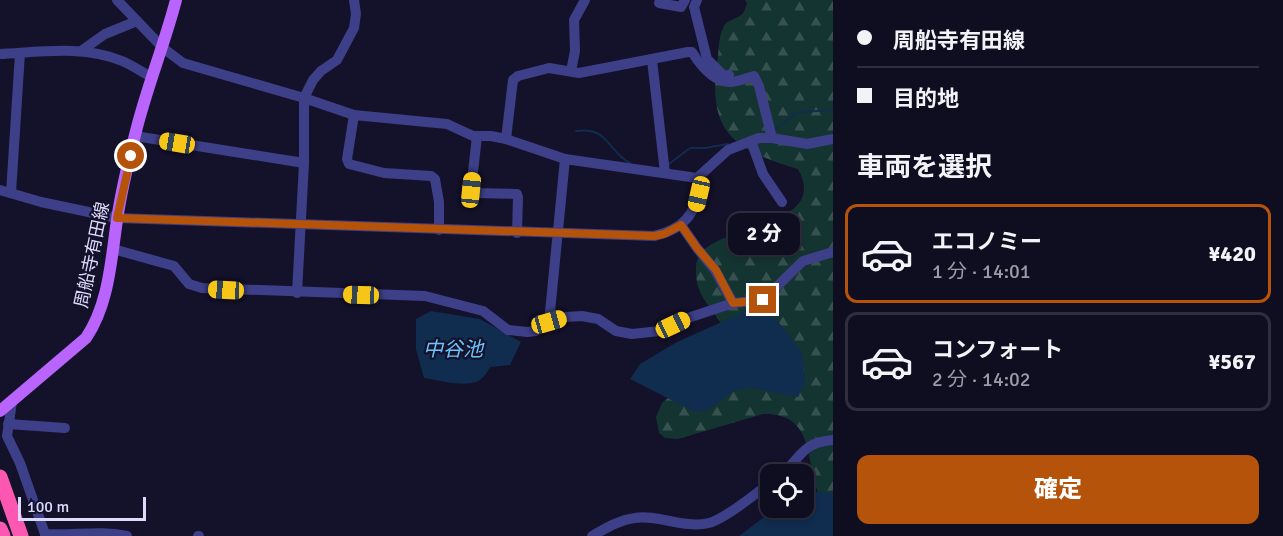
<!DOCTYPE html>
<html lang="ja">
<meta charset="utf-8">
<style>
:root{--surface:#0f0d20;--page:#181629;--text:#f1f3f6;--muted:#9b9ca5;--line:#2f2d3e;--accent:#b45309}
body{margin:0;font-family:Signika,"Noto Sans JP",sans-serif;background:var(--page);color:var(--text);height:100vh;display:flex;flex-direction:column;font-size:22px;white-space:nowrap}
*{box-sizing:border-box;margin:0}
p{font-size:20px;color:var(--muted)}
.icon{flex:none;width:33px;height:33px;fill:none;stroke:currentColor;stroke-width:2;stroke-linecap:round;stroke-linejoin:round}
.map{position:relative;flex:1;overflow:hidden}
.side{display:flex;flex-direction:column;background:var(--surface);width:450px}
.side>*{flex:none}
.top-card{display:grid;align-content:center;height:132px;padding:0 24px;background:var(--surface)}
.buttons{position:absolute;left:760px;top:464px;display:grid;gap:12px}
.buttons a{display:grid;place-items:center;width:54px;height:54px;border-radius:12px;background:var(--surface);box-shadow:0 3px 9px #0003,0 0 0 2px var(--line);font-size:30px}
.scale{position:absolute;left:18px;bottom:15px;width:128px;box-sizing:border-box;padding-left:6px;border:3px solid #dcdbfe;border-top:0;font-size:16px;line-height:21px;white-space:nowrap;color:#dcdbfe;-webkit-text-stroke:4px #14112a;paint-order:stroke}
.end{position:absolute;width:27px;height:27px;margin:-14px;border:8px solid #b45309;background:#fff;box-shadow:0 0 0 3px #fff}
.from{border-radius:50%}
.bubble{position:absolute;height:42px;border-radius:12px;background:var(--surface);box-shadow:0 3px 9px #0003,0 0 0 2px var(--line);font-size:20px;font-weight:800;line-height:42px;text-align:center}
.car{position:absolute;width:18px;height:36px;margin:-18px -9px;border-radius:8px;box-shadow:0 0 4px 2px #0007;background:linear-gradient(#f5c518 24%,#345 0 40%,#f5c518 0 76%,#345 0 86%,#f5c518 0)}
.top-card b{display:flex;align-items:center;gap:21px;height:57px;font-size:22px}
.top-card b+b{border-top:2px solid var(--line)}
.top-card i{width:15px;height:15px;background:var(--text)}
ul{padding:0;list-style:none}
li{display:flex;align-items:center;gap:18px;height:99px;margin:0 12px 9px;padding:0 12px;border:3px solid var(--line);border-radius:12px}
li div{flex:1}
li b{display:block;font-size:22px}
li em{font-style:normal;font-weight:800}
li.active{border-color:var(--accent)}
li>.icon{width:54px;height:54px;stroke-width:1.5}
h2{padding:0 24px;font-size:27px;line-height:72px}
.primary-button{display:flex;gap:12px;margin-top:auto;padding:12px 24px}
.primary-button a{flex:1;height:69px;border-radius:12px;background:var(--accent);color:#fff;font-size:24px;font-weight:800;line-height:69px;text-align:center}
main{display:flex;flex:1;min-height:0}
.map>svg:first-child{display:block}
</style>
<main>
<div class="map">
<svg width="833" height="536" viewBox="0 0 833 536">
<defs>
<pattern id="forest-firs" width="22" height="20" patternUnits="userSpaceOnUse" patternTransform="scale(1.5)"><rect width="22" height="20" fill="#143431"/><path d="M5 1l3.5 6h-7zM16 11l3.5 6h-7z" fill="#365150"/></pattern>
</defs>
<rect width="100%" height="100%" fill="#14112a"/>
<path fill="url(#forest-firs)" d="M745,0H833V525C826,513 820,500 816,487C806,452 811,413 763,414L678,439L665,438L659,433L656,417L662,403L674,393L726,330C718,317 703,302 698,287C696,278 694,265 699,256C718,223 831,228 798,169C738,151 707,135 717,64C719,54 718,38 723,28C726,20 734,20 741,15C744,13 746,7 747,3Z"/>
<g fill="#102c4f">
<path d="M750,307L777,320L802,353L805,383L798,397C781,396 755,385 741,389C723,393 716,412 695,412L630,379L640,364L677,342L742,313Z"/>
<path d="M431,311L480,319L521,342L510,365L490,367C488,371 485,376 481,379C470,389 437,380 424,378L416,349V319Z"/>
<polygon points="804,491 833,493 833,536 739,536 777,507 804,507"/>
</g>
<g fill="none" stroke-linecap="round" stroke-linejoin="round">
<g stroke="#102c4f" stroke-width="2">
<path d="M576,131C609,126 608,152 630,163"/>
<polyline points="773,131 798,112 833,110"/>
<polyline points="669,164 690,148 705,148 728,144"/>
</g>
<g stroke="#3d3f88" stroke-width="10">
<polyline points="117,0 163,48 183,63 304,98 354,115 447,124 473,136 491,136 506,139 565,159 697,178 728,150 759,138 772,138 807,144 833,139"/>
<polyline points="697,0 694,7 707,59 724,76 729,75"/>
<polyline points="659,3 681,7 685,0"/>
<polyline points="81,51 105,34 137,21"/>
<path d="M0,54C40,52 84,45 122,61C132,65 142,72 151,77"/>
<polyline points="652,60 665,173"/>
<polyline points="571,71 575,51 574,20 585,0"/>
<polyline points="354,115 347,159 349,164 384,173 431,176 435,179 439,202 439,230"/>
<polyline points="135,136 304,163"/>
<polyline points="477,136 471,190 474,193 517,194 518,197 517,233"/>
<path d="M506,139L513,80L518,76L549,68L579,73L688,52H692C700,65 713,82 730,82C737,82 746,78 754,76L759,86L772,138"/>
<polyline points="751,141 763,174 782,202"/>
<path d="M0,190L41,202L117,218L654,236C685,229 701,210 697,178"/>
<polyline points="11,193 20,53"/>
<polyline points="681,225 697,248 715,270 733,303"/>
<polyline points="113,249 174,266 189,284 202,288 425,296 483,311 508,330 527,332 536,331 549,322 566,317 582,316 598,319 616,331 632,334 660,331 685,319 733,303 763,300 803,261 833,252"/>
<polyline points="297,293 304,163 304,98 313,80 321,71 337,60 354,28 356,14 354,0"/>
<polyline points="549,322 565,159"/>
<path d="M12,402L7,436L20,463L45,534C73,536 99,530 127,536"/>
<polyline points="8,424 65,428"/>
<path d="M781,474C803,457 800,443 833,440"/>
<polyline points="198,536 199,536"/>
<path d="M592,536C606,528 619,520 635,518C657,514 684,529 709,523C725,519 757,493 771,482"/>
</g>
<path stroke="#b964fc" stroke-width="12" d="M0,411L86,338C109,304 111,260 117,220C121,192 128,163 135,135C146,89 164,46 176,0"/>
<g stroke="#fc58b2" stroke-width="15">
<polyline points="0,477 21,536"/>
<polyline points="0,529 3,536"/>
</g>
</g>
<g fill="none" stroke-linecap="round" stroke-linejoin="round">
<polyline stroke="#b45309" stroke-width="8" points="131,156 117,218 654,236 664,234 681,225 697,248 716,270 733,303 763,300"/>
</g>
<g text-anchor="middle" dominant-baseline="central" stroke-width="4.5" stroke-linejoin="round" paint-order="stroke">
<g font-size="18" fill="#dcdbfe" stroke="#14112a">
<text transform="translate(92 255) rotate(-78)">周船寺有田線</text>
</g>
<g font-size="20" font-style="italic" fill="#6bc3fc" stroke="#14112a">
<text x="453" y="349">中谷池</text>
</g>
</g>
</svg>
<div class="buttons">
<a><svg class="icon" aria-label="locate" viewBox="0 0 24 24"><circle cx="12" cy="12" r="6"/><path d="M12 2v4M12 18v4M2 12h4M18 12h4"/></svg></a>
</div>
<div class="scale">100 m</div>
<i class="end from" style="left:131px;top:156px"></i>
<i class="end" style="left:763px;top:300px"></i>
<div class="bubble" style="left:728px;top:213px;width:72px">2 分</div>
<i class="car" style="left:177px;top:143px;rotate:279deg"></i>
<i class="car" style="left:471px;top:190px;rotate:6deg"></i>
<i class="car" style="left:699px;top:194px;rotate:193deg"></i>
<i class="car" style="left:226px;top:290px;rotate:273deg"></i>
<i class="car" style="left:361px;top:295px;rotate:272deg"></i>
<i class="car" style="left:549px;top:322px;rotate:74deg"></i>
<i class="car" style="left:673px;top:325px;rotate:65deg"></i>
</div>
<section class="side">
<div class="top-card">
<b><i class="from"></i>周船寺有田線</b>
<b><i></i>目的地</b>
</div>
<h2>車両を選択</h2>
<ul>
<li class="active"><svg class="icon" aria-label="car" viewBox="0 0 24 24"><path d="M5 17H2v-5l4-1 3-4h7l3 4 3 1v5h-3M9 17h6M6 11h13"/><circle cx="7" cy="17" r="2"/><circle cx="17" cy="17" r="2"/></svg><div><b>エコノミー</b><p>1 分 · 14:01</p></div><em>¥420</em></li>
<li><svg class="icon" aria-label="car" viewBox="0 0 24 24"><path d="M5 17H2v-5l4-1 3-4h7l3 4 3 1v5h-3M9 17h6M6 11h13"/><circle cx="7" cy="17" r="2"/><circle cx="17" cy="17" r="2"/></svg><div><b>コンフォート</b><p>2 分 · 14:02</p></div><em>¥567</em></li>
</ul>
<div class="primary-button"><a>確定</a></div>
</section>
</main>
